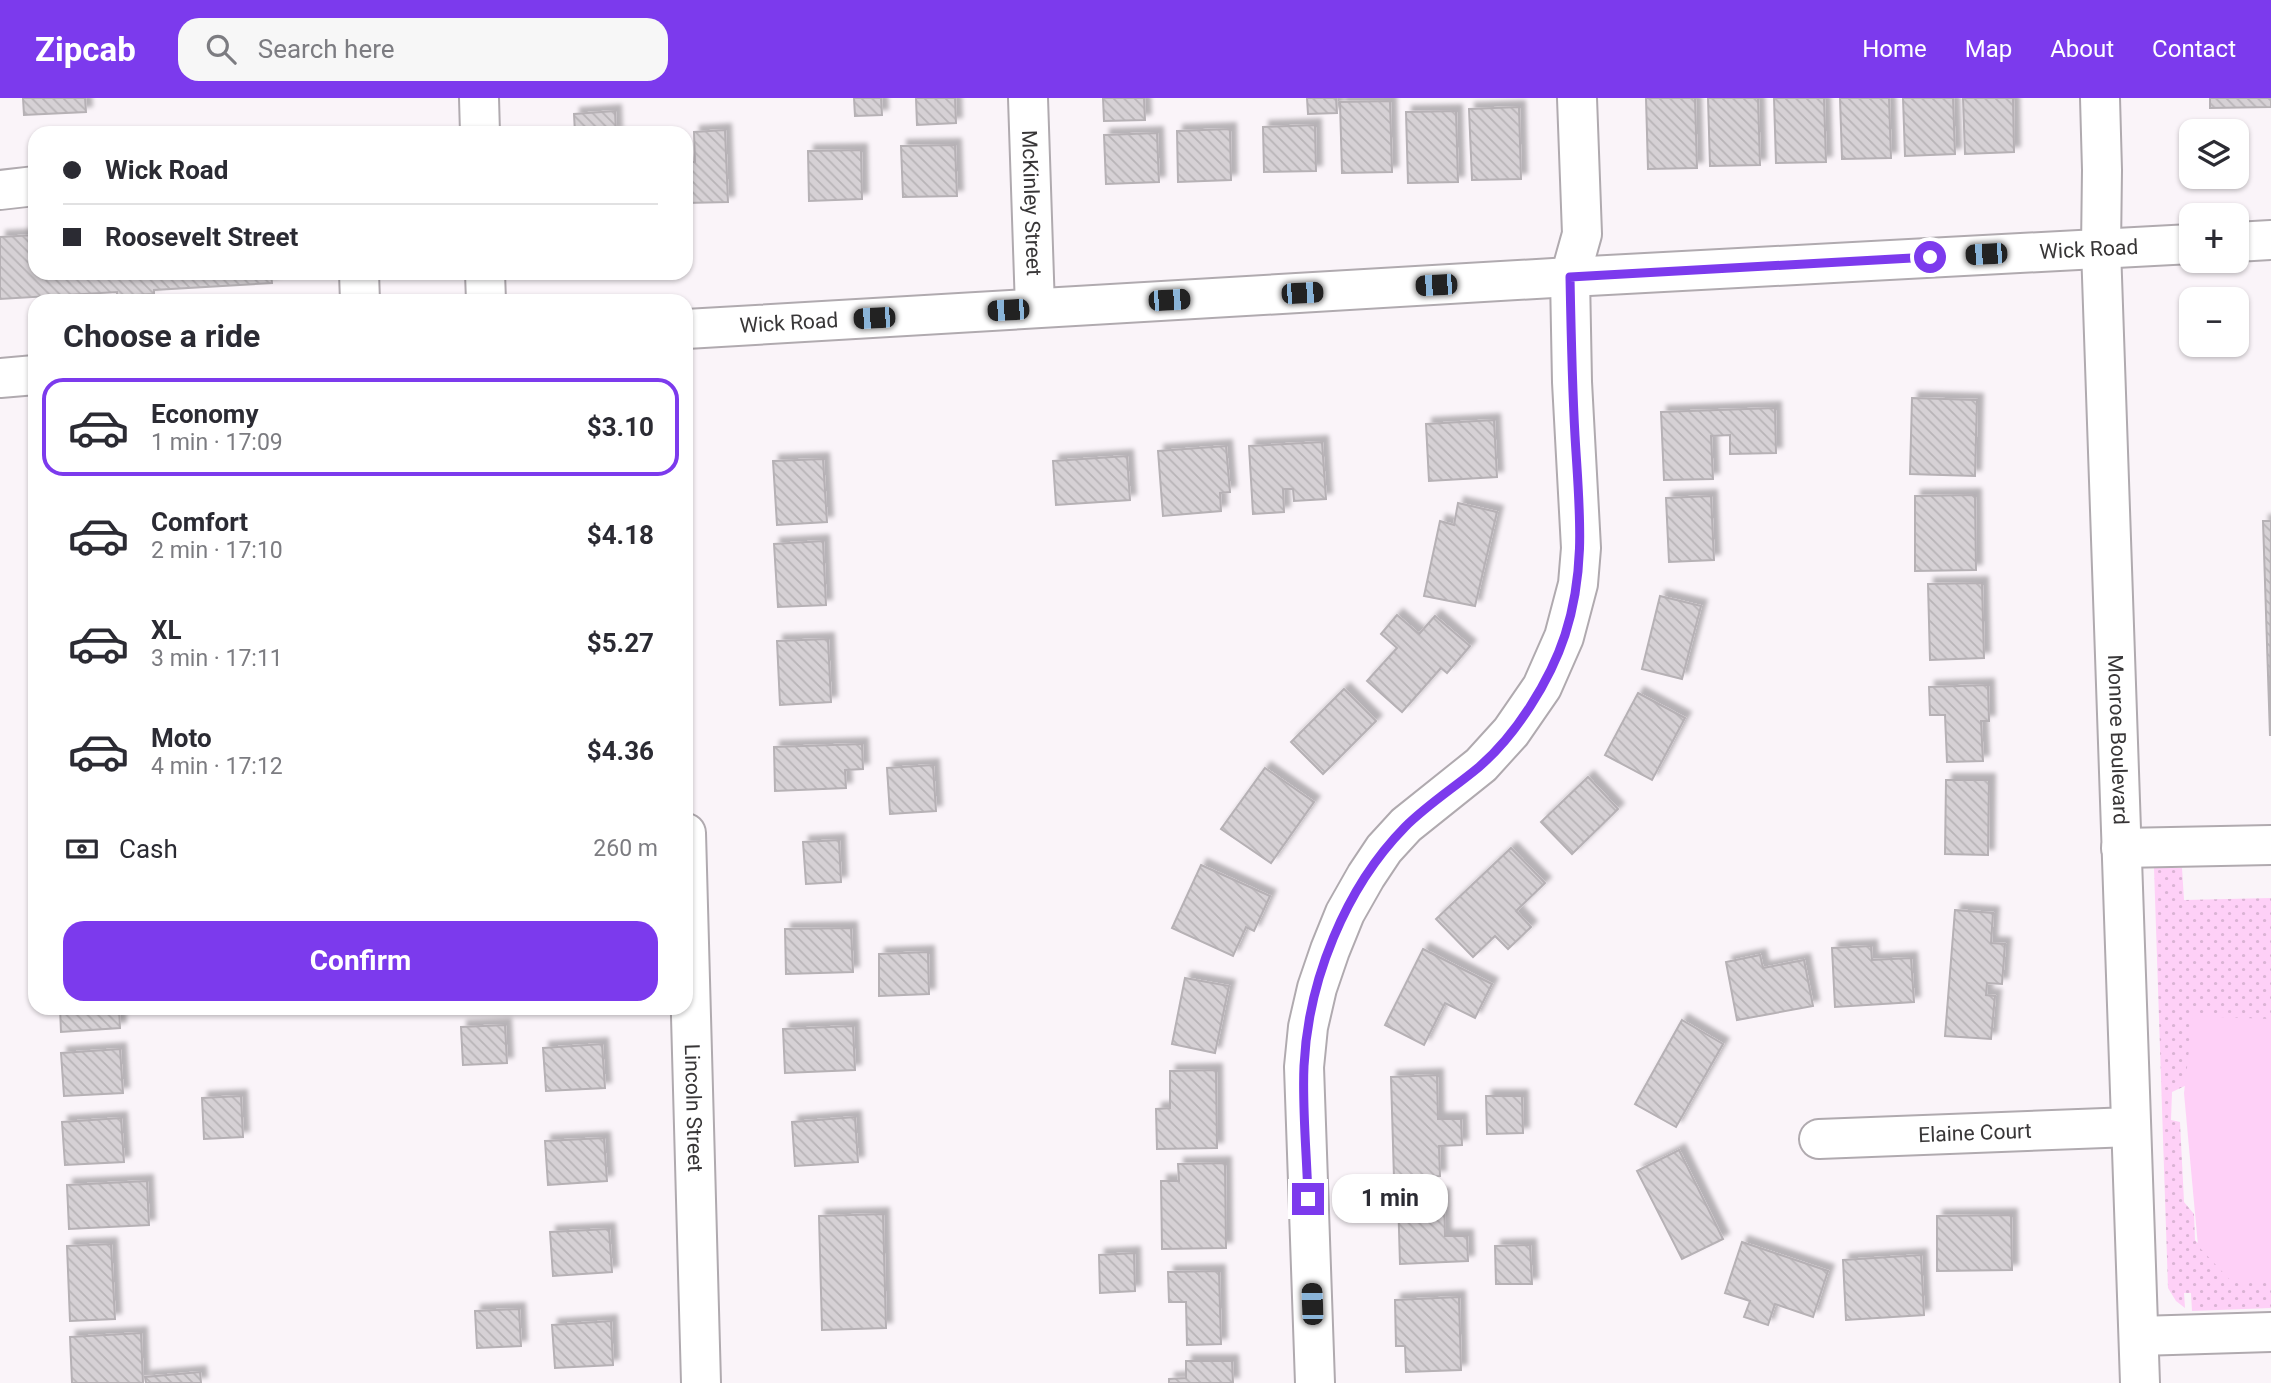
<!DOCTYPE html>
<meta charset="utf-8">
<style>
:root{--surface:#fff;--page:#f7f7f7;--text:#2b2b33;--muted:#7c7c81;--line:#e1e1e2;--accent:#7c3aed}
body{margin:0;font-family:Roboto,sans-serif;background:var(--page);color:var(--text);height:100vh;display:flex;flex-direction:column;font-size:26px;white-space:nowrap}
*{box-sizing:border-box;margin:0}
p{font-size:23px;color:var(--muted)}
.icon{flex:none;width:38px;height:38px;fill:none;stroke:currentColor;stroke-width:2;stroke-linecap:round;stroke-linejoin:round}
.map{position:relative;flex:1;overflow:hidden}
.drawer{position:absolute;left:28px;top:196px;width:665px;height:721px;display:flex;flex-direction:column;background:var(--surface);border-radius:21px;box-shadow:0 2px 5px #0004}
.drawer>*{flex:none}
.top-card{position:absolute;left:28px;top:28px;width:665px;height:154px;border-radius:21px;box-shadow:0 2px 5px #0004;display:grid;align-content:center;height:154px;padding:0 35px;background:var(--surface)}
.fabs{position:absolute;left:2179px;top:21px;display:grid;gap:14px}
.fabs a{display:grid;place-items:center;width:70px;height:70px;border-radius:14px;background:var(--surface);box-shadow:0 2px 5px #0004;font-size:35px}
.end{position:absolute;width:32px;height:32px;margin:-16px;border:9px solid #7c3aed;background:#fff;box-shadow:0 0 0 4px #fff}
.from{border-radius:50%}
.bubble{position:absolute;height:49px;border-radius:21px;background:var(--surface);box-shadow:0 2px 5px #0004;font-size:23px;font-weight:700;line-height:49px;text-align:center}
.car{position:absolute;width:21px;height:42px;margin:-21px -10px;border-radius:9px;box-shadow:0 0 5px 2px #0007;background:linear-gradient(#222 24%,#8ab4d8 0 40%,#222 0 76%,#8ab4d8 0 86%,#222 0)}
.top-card b{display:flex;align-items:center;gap:24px;height:66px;font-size:26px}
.top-card b+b{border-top:2px solid var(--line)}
.top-card i{width:18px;height:18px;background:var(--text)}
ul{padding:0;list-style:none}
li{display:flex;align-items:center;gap:21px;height:98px;margin:0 14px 10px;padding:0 21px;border:4px solid transparent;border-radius:21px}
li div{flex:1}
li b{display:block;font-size:26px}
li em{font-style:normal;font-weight:700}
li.current{border-color:var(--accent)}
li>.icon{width:63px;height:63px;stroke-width:1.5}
h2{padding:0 35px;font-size:32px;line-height:84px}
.pay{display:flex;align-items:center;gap:18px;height:77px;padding:0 35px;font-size:26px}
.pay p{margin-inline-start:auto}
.action{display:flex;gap:14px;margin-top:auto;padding:14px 35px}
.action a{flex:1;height:80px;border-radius:21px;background:var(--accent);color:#fff;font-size:28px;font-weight:700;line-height:80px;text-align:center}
header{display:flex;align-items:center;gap:42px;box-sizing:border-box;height:98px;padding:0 35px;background:var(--accent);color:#fff}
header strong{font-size:33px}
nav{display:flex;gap:38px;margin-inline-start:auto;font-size:24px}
.search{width:490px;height:63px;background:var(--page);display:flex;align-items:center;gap:18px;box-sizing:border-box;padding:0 24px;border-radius:21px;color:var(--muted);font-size:26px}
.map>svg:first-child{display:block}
</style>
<header>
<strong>Zipcab</strong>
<div class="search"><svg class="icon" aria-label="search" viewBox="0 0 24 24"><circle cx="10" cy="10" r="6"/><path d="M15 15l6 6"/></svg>Search here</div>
<nav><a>Home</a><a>Map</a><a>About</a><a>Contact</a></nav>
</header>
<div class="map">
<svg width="2271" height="1285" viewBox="0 0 2271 1285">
<defs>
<pattern id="grass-dots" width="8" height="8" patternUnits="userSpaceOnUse" patternTransform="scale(1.75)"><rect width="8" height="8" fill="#fed0f7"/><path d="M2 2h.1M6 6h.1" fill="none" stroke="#dab3d4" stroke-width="1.8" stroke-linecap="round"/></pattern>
<pattern id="building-back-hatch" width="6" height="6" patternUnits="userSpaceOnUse" patternTransform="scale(1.75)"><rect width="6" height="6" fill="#d6d1d5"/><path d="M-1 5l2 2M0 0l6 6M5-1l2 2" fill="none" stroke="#b8b4b7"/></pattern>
<filter id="shadow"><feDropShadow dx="6" dy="-6" stdDeviation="2" flood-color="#0004"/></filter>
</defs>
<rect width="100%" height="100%" fill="#faf4f9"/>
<polygon fill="url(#grass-dots)" points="2154,770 2182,770 2184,802 2271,800 2271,985 2189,986 2172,994 2171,1022 2180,1024 2184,1104 2194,1116 2195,1142 2208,1156 2271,1175 2271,1210 2192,1213 2191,1195 2184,1195 2185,1210 2176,1203 2168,1190"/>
<polygon fill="#fed0f7" points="2193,918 2271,921 2271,1182 2232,1184 2198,1148 2184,995"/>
<g fill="url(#building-back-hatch)" stroke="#b6b1b5" stroke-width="2" filter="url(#shadow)">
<polygon points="23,0 85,0 86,14 24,17"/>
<polygon points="854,0 881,0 882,17 855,18"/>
<polygon points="916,0 955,0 956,25 917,27"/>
<polygon points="1103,0 1144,0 1145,22 1104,23"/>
<polygon points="1307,0 1336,0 1337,15 1308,16"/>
<polygon points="1646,0 1695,0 1697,70 1648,71"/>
<polygon points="1708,0 1758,0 1760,67 1710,68"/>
<polygon points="1774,0 1824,0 1826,64 1776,65"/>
<polygon points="1840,0 1889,0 1891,60 1842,61"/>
<polygon points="1903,0 1953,0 1955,56 1905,58"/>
<polygon points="1963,0 2013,0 2014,54 1965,56"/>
<polygon points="2210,0 2271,0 2271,9 2210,10"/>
<polygon points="1390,3 1392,74 1342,75 1340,4"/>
<polygon points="1519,9 1521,81 1472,82 1469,11"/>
<polygon points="615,13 616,35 575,35 574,16"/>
<polygon points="1456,13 1458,84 1408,85 1406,14"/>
<polygon points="1315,27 1316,73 1264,74 1263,29"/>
<polygon points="1230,31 1231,82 1178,84 1177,33"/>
<polygon points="725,32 728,104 686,105 686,64 695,64 694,34"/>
<polygon points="1157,35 1159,84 1106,86 1104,37"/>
<polygon points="955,47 957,98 903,99 901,48"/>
<polygon points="861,52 862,101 809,103 808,53"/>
<polygon points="35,137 35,175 271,175 272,185 154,192 154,196 117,198 117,194 0,201 0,139"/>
<polygon points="1912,300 1977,302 1975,378 1910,376"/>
<polygon points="1775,310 1776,355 1730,356 1730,337 1711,338 1713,381 1664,382 1661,314"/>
<polygon points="1494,322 1497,379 1429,383 1426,326"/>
<polygon points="1322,344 1326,401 1294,403 1293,391 1283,391 1284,414 1253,416 1249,348"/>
<polygon points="1226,348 1230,394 1220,395 1221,413 1163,418 1158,353"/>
<polygon points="1127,358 1130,402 1056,407 1053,363"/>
<polygon points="823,361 827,424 777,427 773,363"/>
<polygon points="1975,397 1976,472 1915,473 1915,398"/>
<polygon points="1711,398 1714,462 1669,464 1666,400"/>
<polygon points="1458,405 1497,414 1475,508 1424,498 1440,423 1454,427"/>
<polygon points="30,418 35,418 35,476 33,476"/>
<polygon points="2263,423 2271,423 2270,638"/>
<polygon points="823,443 826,507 778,509 774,446"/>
<polygon points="1982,485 1984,560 1930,562 1928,486"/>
<polygon points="1660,498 1701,508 1682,581 1642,571"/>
<polygon points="1397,517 1419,536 1435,518 1470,548 1447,575 1441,570 1402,614 1367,583 1397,550 1381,536"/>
<polygon points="828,541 831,604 780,607 777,543"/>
<polygon points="1988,587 1989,623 1981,623 1983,663 1947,664 1945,617 1930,617 1929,589"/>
<polygon points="1344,591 1376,623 1323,676 1291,644"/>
<polygon points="1638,595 1685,620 1652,682 1605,657"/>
<polygon points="862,646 863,671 845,672 846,690 775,693 774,649"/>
<polygon points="933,667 936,713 890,716 887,670"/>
<polygon points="1265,670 1314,704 1271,765 1221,731"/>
<polygon points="1588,679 1618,711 1572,756 1541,724"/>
<polygon points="1946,682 1989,682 1988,757 1945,756"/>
<polygon points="839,742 841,784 806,786 803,744"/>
<polygon points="1511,750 1545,785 1516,813 1531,829 1508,851 1495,838 1473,859 1436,821"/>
<polygon points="1201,767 1270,798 1254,833 1246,829 1233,858 1172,830"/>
<polygon points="1955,812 1993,815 1991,845 2005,846 2002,886 1987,885 1986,897 1995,898 1991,941 1945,938"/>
<polygon points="851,830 853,874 786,876 785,831"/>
<polygon points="1871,848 1872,862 1911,860 1914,904 1835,909 1832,850"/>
<polygon points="1423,851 1492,886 1475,920 1445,905 1424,947 1385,927"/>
<polygon points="928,854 929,896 879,898 879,856"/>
<polygon points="1760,857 1763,870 1804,862 1813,908 1737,922 1726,864"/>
<polygon points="1185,880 1229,888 1215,955 1172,946"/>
<polygon points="60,910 119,910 120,930 61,934"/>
<polygon points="546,910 615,910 615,912 547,915"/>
<polygon points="1682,922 1723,946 1676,1029 1635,1006"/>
<polygon points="505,927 507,965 463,967 461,929"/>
<polygon points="853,928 855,972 785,975 783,931"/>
<polygon points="602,946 605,990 546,993 543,950"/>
<polygon points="120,951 123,995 64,998 61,955"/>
<polygon points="1216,972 1217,1050 1157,1051 1156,1011 1170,1010 1170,973"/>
<polygon points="1437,977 1438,1021 1461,1021 1462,1047 1439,1048 1440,1078 1394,1080 1391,979"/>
<polygon points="241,998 243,1039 204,1041 202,1000"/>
<polygon points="1486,998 1522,998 1523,1035 1487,1036"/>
<polygon points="855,1019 858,1064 795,1068 792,1024"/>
<polygon points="121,1020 124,1064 65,1067 62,1024"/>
<polygon points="604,1040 607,1083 548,1087 545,1043"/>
<polygon points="1679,1052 1723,1141 1682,1161 1637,1073"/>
<polygon points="1225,1065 1226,1150 1162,1151 1161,1083 1179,1083 1178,1066"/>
<polygon points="147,1083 149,1127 69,1131 67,1087"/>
<polygon points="1444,1096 1445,1138 1467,1138 1468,1163 1400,1166 1398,1098"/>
<polygon points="883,1116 886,1230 822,1232 819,1118"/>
<polygon points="2011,1117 2012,1172 1937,1173 1937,1118"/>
<polygon points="609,1131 612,1174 553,1178 550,1134"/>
<polygon points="1742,1144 1828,1173 1813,1219 1775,1206 1768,1227 1744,1219 1750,1203 1725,1195"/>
<polygon points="111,1146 115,1221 70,1223 67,1148"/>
<polygon points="1530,1147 1532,1186 1496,1186 1495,1148"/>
<polygon points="1134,1155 1135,1193 1100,1195 1099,1157"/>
<polygon points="1921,1157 1924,1217 1846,1222 1843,1162"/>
<polygon points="1219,1173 1221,1246 1187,1247 1186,1204 1169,1204 1168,1174"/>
<polygon points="1459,1199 1461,1272 1406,1274 1405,1248 1396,1248 1395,1202"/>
<polygon points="519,1211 521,1248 477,1250 475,1213"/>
<polygon points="611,1223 613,1267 555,1270 552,1227"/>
<polygon points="141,1235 143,1285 72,1285 70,1239"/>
<polygon points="1186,1263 1232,1263 1233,1285 1169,1285 1169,1281 1186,1280"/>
<polygon points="200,1274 201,1285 146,1285 145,1279"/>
</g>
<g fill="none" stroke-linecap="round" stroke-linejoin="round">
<g stroke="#b0aaaf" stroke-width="42">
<g id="minor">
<polyline points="479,0 480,35"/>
<path id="s1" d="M1028,0L1035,210"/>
<path id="s2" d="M2100,0L2102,72L2101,150L2140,1285"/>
<polyline points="0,92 35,88"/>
<polyline points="2236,144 2271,142"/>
<polyline points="359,175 360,203"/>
<polyline points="485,175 486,203"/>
<path id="s3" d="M686,231L1570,179L2191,146"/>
<polyline points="0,280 35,277"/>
<path id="s4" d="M686,735L701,1285"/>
<polyline points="2121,750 2271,747"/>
<path id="s5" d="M1819,1041L2131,1029"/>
<polyline points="2139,1238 2271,1234"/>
<polyline points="1315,1285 1304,969 1308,929 1317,890 1330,852 1345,815 1366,778 1384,751 1406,727 1481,667 1511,634 1542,589 1564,539 1578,486 1581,450 1572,284 1570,179 1582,136 1577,0"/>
</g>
</g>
<use href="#minor" stroke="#fff" stroke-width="38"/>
</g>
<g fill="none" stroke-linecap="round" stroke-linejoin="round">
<path stroke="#7c3aed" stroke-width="9" d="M1308,1101C1307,1059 1302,1010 1304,968C1308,883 1345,790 1405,729C1427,707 1455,689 1479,669C1516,637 1550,583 1565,537C1587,469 1579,408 1575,338C1572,285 1571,232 1570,179L1930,159"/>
</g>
<g text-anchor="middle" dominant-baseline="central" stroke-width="5" stroke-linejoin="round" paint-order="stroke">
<g font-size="21" fill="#383637" stroke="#faf4f9">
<text stroke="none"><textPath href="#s1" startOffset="105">McKinley Street</textPath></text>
<text stroke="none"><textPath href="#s3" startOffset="1405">Wick Road</textPath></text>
<text stroke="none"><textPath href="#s3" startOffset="103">Wick Road</textPath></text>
<text stroke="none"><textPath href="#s2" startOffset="642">Monroe Boulevard</textPath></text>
<text stroke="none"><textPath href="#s4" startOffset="275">Lincoln Street</textPath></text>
<text stroke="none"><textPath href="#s5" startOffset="156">Elaine Court</textPath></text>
</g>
</g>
</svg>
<div class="fabs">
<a><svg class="icon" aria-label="layers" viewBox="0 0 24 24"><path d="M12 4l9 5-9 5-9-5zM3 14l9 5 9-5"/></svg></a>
<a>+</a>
<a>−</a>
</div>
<i class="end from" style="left:1930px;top:159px"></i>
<i class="end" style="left:1308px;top:1101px"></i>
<div class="bubble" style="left:1332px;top:1076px;width:116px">1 min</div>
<i class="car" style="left:1986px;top:156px;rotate:267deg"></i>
<i class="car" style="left:1436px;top:187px;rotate:267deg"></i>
<i class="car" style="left:1302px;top:195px;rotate:87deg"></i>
<i class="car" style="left:1169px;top:202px;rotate:87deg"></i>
<i class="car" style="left:1008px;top:212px;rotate:267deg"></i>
<i class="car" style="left:874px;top:220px;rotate:267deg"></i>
<i class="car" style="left:1312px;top:1206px;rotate:358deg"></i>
<div class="top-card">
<b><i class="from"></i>Wick Road</b>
<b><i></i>Roosevelt Street</b>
</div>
<section class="drawer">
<h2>Choose a ride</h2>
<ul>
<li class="current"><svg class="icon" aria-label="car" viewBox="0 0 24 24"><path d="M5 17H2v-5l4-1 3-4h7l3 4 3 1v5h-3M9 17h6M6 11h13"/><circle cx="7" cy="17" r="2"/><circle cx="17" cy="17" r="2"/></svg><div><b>Economy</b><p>1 min · 17:09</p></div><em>$3.10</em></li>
<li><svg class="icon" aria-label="car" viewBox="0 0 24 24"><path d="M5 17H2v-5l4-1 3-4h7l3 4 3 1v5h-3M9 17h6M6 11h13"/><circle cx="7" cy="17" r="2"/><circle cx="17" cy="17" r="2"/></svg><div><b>Comfort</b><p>2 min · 17:10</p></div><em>$4.18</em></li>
<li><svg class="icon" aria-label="car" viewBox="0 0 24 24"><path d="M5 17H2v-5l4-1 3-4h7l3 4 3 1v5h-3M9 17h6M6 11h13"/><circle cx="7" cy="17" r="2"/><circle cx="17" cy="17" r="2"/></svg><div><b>XL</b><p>3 min · 17:11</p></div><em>$5.27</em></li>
<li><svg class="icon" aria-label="car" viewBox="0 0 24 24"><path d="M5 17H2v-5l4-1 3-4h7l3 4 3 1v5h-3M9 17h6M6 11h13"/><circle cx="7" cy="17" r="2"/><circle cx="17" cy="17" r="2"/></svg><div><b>Moto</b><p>4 min · 17:12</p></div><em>$4.36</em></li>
</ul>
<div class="pay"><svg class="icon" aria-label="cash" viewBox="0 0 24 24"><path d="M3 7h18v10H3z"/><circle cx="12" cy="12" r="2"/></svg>Cash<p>260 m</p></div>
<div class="action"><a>Confirm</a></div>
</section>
</div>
